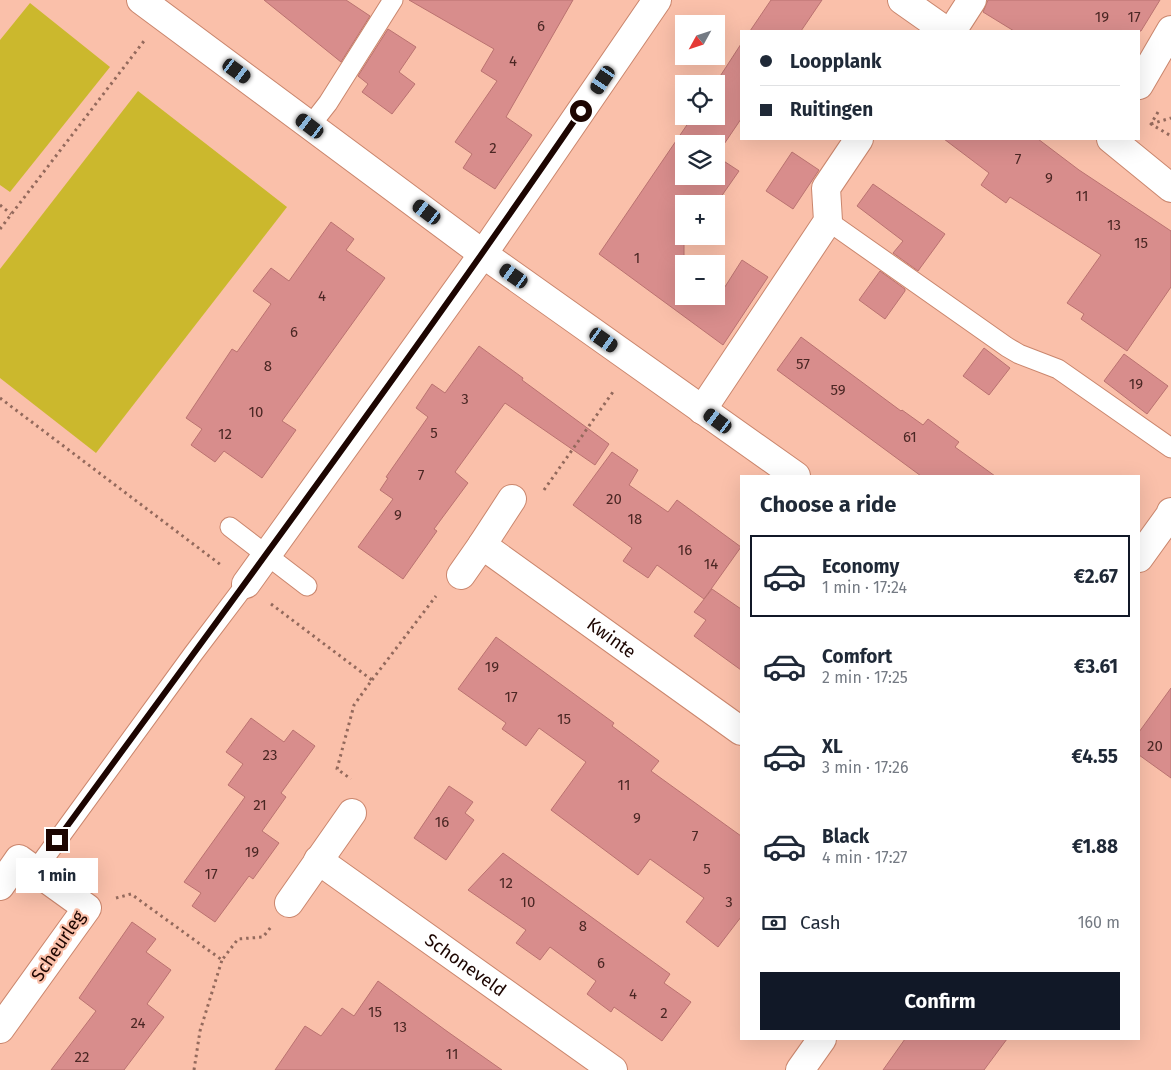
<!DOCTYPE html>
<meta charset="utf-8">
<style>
:root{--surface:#fff;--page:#f6f6f7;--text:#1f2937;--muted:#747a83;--line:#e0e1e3;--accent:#111827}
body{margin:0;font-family:"Fira Sans",sans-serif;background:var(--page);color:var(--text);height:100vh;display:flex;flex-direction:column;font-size:19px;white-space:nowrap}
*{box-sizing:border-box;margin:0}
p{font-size:16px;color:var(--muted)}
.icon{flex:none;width:28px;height:28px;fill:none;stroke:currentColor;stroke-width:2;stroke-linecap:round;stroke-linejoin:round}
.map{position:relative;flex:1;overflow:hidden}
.sheet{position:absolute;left:740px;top:475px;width:400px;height:565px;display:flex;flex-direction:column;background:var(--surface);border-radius:0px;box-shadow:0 5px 20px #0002}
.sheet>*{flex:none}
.top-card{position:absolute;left:740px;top:30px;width:400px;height:110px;border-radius:0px;box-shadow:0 5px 20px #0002;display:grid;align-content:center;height:110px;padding:0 20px;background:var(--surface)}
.needle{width:32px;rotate:230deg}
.buttons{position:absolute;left:675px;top:15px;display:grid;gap:10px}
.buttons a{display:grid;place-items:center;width:50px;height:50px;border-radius:0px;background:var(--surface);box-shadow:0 5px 20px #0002;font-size:25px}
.end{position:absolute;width:22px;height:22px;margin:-11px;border:6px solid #1c0501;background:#fff;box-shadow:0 0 0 2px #fff}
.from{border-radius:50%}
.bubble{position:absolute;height:35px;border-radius:0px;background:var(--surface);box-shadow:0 5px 20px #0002;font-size:16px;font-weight:700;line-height:35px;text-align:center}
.car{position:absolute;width:15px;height:30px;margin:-15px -8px;border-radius:6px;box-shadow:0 0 4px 1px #0007;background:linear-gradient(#222 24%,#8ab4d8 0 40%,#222 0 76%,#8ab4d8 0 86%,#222 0)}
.top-card b{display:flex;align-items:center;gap:18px;height:48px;font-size:19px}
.top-card b+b{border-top:1px solid var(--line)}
.top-card i{width:12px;height:12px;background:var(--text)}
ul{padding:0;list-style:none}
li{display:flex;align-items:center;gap:15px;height:82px;margin:0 10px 8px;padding:0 10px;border:2px solid transparent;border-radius:0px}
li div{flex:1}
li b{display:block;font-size:19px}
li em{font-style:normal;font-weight:700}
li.selected{border-color:var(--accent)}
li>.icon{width:45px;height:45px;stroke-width:1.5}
h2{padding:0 20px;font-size:22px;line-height:60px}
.pay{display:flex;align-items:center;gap:12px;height:55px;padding:0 20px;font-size:19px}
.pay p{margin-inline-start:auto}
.cta{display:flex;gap:10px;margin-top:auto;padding:10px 20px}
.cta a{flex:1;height:58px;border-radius:0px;background:var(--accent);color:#fff;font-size:20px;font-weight:700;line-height:58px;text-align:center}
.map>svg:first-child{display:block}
</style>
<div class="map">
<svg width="1171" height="1070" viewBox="0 0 1171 1070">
<rect width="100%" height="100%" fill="#fac0aa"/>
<g fill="#cbb82d">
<polygon points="30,3 110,67 10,192 0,185 0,40"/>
<polygon points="138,91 287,207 96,453 0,378 0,269"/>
</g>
<g fill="#d88d8c" stroke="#ba7270">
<polygon points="264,0 346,0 370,16 341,62"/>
<polygon points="409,0 573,0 506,117 532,135 495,189 463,168 472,154 455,142 497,81 481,71 494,49"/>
<polygon points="771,0 822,0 801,31 750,31"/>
<polygon points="988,0 1160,0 1141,31 1014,31 983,12"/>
<polygon points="388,29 416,47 399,72 415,84 392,114 362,92 368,84 358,76"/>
<polygon points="741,44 741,119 716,156 716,144 684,144 684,176 716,176 716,156 739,171 716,204 684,204 684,296 716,296 716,289 721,293 742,260 768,277 723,345 599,254 693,116 716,116 716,84 715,84"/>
<polygon points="944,139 1038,139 1079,170 1171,231 1171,287 1127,351 1081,319 1084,314 1067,303 1101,255 1010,197 1006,203 981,185 989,173"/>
<polygon points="792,152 819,170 793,209 766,191"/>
<polygon points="873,184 945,234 918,271 893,253 903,241 857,206"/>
<polygon points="331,222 354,239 346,250 385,278 282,421 296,430 262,478 224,451 215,462 191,445 202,429 186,418 232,349 237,352 271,304 253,291 271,268 289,281"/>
<polygon points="880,271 905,289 905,291 885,319 859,300"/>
<polygon points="801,337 901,411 902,410 923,425 928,419 959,442 955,447 995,476 921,476 777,370"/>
<polygon points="479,346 523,378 522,380 609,444 595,465 505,403 455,472 468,483 434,529 437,531 403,579 358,547 393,499 380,490 388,478 386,477 428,417 416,408 432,384 445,393"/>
<polygon points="984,348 1010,368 989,395 963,376"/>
<polygon points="1124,354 1168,386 1147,414 1104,381"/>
<polygon points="612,452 638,470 629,485 668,512 677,500 741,547 704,599 657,565 648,578 623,561 632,548 573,505"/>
<polygon points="712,589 741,609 741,670 694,636 706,620 694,612"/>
<polygon points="496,637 614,723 612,726 659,761 651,771 741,836 741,917 718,947 686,922 704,898 650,859 638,875 551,810 586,762 539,728 526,746 502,729 506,723 458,689"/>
<polygon points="1171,688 1171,778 1139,755 1139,732"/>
<polygon points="251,718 284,742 293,730 315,746 281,793 286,797 262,831 279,843 253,879 249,876 215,922 192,906 201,893 184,882 245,797 228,785 243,764 226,752"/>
<polygon points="449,786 473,802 465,813 474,820 446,860 414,838"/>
<polygon points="503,853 670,974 664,983 691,1002 662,1041 614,1007 611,1012 587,994 596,981 550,947 540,960 516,943 526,930 468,890"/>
<polygon points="132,922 156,939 146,952 171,970 147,1004 164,1017 124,1070 51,1070 96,1011 79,998"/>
<polygon points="378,981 448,1032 502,1070 275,1070 305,1026 321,1036 342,1008 354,1016"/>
<polygon points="905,1039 1007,1039 984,1070 883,1070"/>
</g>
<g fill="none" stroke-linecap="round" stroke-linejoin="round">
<g stroke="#ca866d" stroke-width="21">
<g id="lane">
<polyline points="310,126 328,103 393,0"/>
<polyline points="828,221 1007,347 1019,354 1058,369 1171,448"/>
<polyline points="230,527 307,586"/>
<polyline points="35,871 193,654 246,584"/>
</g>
</g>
<g stroke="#ca866d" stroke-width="30">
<g id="street">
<polyline points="141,0 483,254 796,476"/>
<polyline points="902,0 946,31"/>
<polyline points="952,31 972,0"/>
<polyline points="1139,85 1171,30"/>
<polyline points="1111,139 1171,188"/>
<polyline points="702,410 828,221 826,188 859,139"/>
<polyline points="482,545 512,499"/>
<polyline points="1139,558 1170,515 1171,512"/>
<path id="s1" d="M461,575L482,545L741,731"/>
<polyline points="246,584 483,254 657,0"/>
<path id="s2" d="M318,860L613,1070"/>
<polyline points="0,886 19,859 87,908 0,1029"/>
<polyline points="289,903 352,813"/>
<polyline points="800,1070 822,1039"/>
</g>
</g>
<g stroke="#93695c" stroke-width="3" stroke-dasharray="2.5 4" stroke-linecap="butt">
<polyline points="1158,112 1151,124 1171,136"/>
<polyline points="1151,124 1171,118"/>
<polyline points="0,205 11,214"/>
<polyline points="0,229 144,41"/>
<polyline points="0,398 221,565"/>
<polyline points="544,490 615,389"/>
<polyline points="271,604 372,680 354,705 337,769 351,779"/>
<polyline points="372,680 436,596"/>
<polyline points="116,898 131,894 222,960 238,939 263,937 271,927"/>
<polyline points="194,1070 200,1031 222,960"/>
</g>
<use href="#lane" stroke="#fff" stroke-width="19"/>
<use href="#street" stroke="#fff" stroke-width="28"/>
</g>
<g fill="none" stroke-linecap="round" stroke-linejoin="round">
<path stroke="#1c0501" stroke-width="6" d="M57,840C234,598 412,358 581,111"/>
</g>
<g text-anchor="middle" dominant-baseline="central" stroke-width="4.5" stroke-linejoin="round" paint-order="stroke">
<g font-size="15" fill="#4b2724">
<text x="1102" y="17">19</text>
<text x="1134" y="17">17</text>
<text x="541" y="26">6</text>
<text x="513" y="61">4</text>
<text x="493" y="148">2</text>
<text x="1018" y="159">7</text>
<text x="1049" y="178">9</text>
<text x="1082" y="196">11</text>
<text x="1114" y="225">13</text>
<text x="1141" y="243">15</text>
<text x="637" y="258">1</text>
<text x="322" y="296">4</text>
<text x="294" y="332">6</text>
<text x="803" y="364">57</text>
<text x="268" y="366">8</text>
<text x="1136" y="384">19</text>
<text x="838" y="390">59</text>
<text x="465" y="399">3</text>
<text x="256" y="412">10</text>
<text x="434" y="433">5</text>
<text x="225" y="434">12</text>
<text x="910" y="437">61</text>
<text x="421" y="475">7</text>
<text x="614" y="499">20</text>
<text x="398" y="515">9</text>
<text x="635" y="519">18</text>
<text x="685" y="550">16</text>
<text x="711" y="564">14</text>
<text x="492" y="667">19</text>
<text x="511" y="697">17</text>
<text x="564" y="719">15</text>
<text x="1155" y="746">20</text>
<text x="270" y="755">23</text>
<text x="624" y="785">11</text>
<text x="260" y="805">21</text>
<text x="637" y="818">9</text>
<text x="442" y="822">16</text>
<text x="695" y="836">7</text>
<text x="252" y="852">19</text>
<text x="707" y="869">5</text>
<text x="211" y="874">17</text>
<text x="506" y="883">12</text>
<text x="528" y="902">10</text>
<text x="729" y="902">3</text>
<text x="583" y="926">8</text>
<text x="601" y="963">6</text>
<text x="633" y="994">4</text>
<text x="375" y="1012">15</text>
<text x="664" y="1013">2</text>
<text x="138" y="1023">24</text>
<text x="400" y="1027">13</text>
<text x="452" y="1054">11</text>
<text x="82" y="1057">22</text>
</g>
<g font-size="18" fill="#1c0501" stroke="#fac0aa">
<text stroke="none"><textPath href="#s1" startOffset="196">Kwinte</textPath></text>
<text transform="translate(58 946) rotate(-56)">Scheurleg</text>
<text stroke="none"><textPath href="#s2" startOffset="181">Schoneveld</textPath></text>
</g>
</g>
</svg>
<div class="buttons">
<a><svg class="needle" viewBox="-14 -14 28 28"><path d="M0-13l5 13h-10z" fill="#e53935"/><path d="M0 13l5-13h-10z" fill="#747a83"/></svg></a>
<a><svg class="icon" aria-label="locate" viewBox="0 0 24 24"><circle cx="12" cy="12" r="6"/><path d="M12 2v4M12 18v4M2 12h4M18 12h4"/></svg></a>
<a><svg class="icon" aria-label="layers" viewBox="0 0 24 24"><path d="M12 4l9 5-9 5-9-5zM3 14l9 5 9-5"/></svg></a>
<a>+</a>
<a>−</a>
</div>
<i class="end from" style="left:581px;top:111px"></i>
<i class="end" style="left:57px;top:840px"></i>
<div class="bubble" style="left:16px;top:858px;width:82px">1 min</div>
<i class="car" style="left:237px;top:71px;rotate:126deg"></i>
<i class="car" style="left:603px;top:80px;rotate:214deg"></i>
<i class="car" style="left:310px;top:126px;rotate:307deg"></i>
<i class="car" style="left:427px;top:212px;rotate:307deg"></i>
<i class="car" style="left:514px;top:276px;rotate:305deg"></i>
<i class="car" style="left:604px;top:340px;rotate:125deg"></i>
<i class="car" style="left:718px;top:421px;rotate:306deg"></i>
<div class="top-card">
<b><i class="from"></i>Loopplank</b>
<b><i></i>Ruitingen</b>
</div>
<section class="sheet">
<h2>Choose a ride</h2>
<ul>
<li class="selected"><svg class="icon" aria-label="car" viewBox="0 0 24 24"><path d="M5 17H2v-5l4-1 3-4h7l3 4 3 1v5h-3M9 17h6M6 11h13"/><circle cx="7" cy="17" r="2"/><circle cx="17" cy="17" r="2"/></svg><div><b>Economy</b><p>1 min · 17:24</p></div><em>€2.67</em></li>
<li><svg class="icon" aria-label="car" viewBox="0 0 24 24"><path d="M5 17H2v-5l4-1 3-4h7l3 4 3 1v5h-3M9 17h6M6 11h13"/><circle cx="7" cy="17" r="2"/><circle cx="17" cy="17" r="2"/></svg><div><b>Comfort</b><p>2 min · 17:25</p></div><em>€3.61</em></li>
<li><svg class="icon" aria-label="car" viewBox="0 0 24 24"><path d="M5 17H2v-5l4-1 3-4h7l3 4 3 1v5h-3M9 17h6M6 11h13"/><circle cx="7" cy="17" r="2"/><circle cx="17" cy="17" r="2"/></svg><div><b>XL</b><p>3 min · 17:26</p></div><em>€4.55</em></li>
<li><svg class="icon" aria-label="car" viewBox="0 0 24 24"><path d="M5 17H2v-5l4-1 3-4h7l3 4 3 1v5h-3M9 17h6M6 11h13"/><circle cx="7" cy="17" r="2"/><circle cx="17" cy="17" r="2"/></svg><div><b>Black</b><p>4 min · 17:27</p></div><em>€1.88</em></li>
</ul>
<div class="pay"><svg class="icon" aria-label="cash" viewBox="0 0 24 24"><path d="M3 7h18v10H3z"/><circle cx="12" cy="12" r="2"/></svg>Cash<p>160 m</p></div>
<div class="cta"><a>Confirm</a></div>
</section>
</div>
